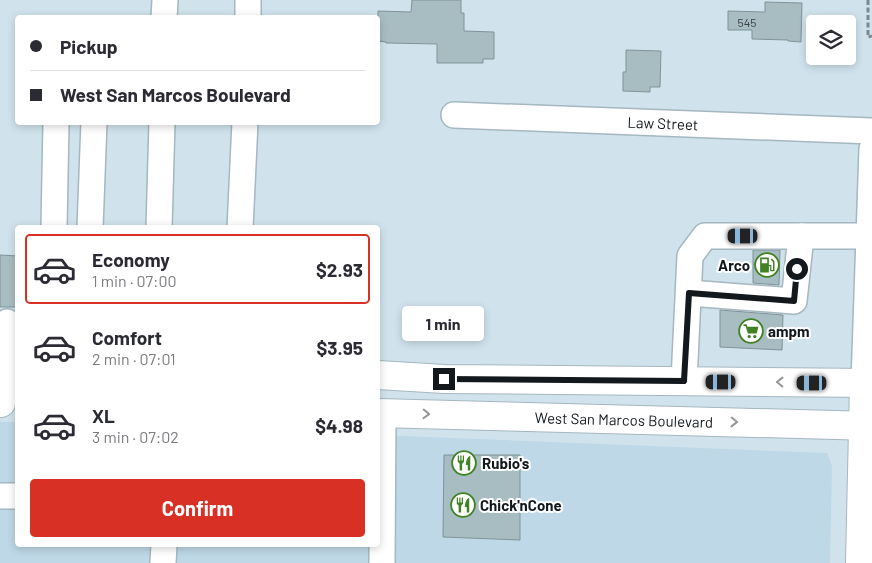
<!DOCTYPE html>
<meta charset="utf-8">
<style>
:root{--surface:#fff;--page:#f7f7f7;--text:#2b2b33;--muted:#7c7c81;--line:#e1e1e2;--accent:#d93025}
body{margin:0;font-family:Barlow,sans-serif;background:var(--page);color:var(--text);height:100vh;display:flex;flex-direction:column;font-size:19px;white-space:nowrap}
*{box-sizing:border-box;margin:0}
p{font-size:16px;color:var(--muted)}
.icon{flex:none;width:28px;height:28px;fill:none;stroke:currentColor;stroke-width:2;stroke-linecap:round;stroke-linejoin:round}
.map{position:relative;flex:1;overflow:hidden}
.side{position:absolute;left:15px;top:225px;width:365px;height:322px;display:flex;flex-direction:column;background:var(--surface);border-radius:5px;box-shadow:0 2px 8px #0003}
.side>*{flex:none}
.top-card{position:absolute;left:15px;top:15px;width:365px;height:110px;border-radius:5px;box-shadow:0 2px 8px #0003;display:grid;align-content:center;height:110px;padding:0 15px;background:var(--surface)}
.fabs{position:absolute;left:806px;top:15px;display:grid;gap:10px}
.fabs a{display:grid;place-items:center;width:50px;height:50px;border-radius:5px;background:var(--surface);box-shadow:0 2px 8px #0003;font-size:25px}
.end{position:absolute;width:22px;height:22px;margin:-11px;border:6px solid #12181c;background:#fff;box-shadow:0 0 0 2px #fff}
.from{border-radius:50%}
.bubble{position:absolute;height:35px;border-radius:5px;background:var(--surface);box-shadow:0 2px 8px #0003;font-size:16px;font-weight:700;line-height:35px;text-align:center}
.car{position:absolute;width:15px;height:30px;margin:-15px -8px;border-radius:6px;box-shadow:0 0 4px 1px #0007;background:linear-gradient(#222 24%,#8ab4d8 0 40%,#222 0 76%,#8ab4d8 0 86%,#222 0)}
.top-card b{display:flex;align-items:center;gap:18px;height:48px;font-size:19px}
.top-card b+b{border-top:1px solid var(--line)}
.top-card i{width:12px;height:12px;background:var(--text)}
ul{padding:9px 0 0;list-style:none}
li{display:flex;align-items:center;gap:15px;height:70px;margin:0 10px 8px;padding:0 5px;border:2px solid transparent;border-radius:5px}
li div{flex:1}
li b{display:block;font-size:19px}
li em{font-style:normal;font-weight:700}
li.selected{border-color:var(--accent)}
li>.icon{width:45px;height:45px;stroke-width:1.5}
.action{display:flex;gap:10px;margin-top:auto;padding:10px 15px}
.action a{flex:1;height:58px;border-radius:5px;background:var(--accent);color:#fff;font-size:20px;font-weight:700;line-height:58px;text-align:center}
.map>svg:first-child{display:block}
</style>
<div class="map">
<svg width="872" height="563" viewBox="0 0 872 563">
<rect width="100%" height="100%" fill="#d0e3ed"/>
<polygon fill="#bed8e7" points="0,422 17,422 18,545 378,545 378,435 827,453 832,466 830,563 0,563"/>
<g fill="#a8bdc2" stroke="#7f9398">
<polygon points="412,0 461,0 461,13 464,13 464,31 494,32 494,59 483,59 483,63 437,63 437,44 386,43 386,42 378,41 378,11 411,12"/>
<polygon points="765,2 802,3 801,42 788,41 788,40 752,39 752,30 728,30 728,11 765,12"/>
<polygon points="626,50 661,51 660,87 650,87 650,92 623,91 623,72 626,72"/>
<polygon points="753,250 780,250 779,285 753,283"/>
<polygon points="0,255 18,256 18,307 0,307"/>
<polygon points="720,310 783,315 782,350 720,347"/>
<polygon points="444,455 520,455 520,540 443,537"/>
</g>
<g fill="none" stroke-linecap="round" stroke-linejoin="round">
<g stroke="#a5b7c0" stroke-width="28">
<g id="minor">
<polyline points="164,18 165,0"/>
<polyline points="248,18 248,0"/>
<path id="s1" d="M454,115L872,131"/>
<polyline points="54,228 56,122"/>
<polyline points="90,228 94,122"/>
<polyline points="159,228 162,122"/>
<polyline points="240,228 245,122"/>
<polyline points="689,293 794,301 801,236"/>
<polyline points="4,361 7,322"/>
<polyline points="684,381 690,256 705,236 869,236"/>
<polyline points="864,383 872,149"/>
<polyline points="0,496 18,496"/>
<polyline points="163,563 164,545"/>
<polyline points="382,563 383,413"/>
</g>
</g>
<g stroke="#a5b7c0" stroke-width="30">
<g id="major">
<polyline points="378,375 444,379 872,383"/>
<polyline points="1,403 4,361"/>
<path id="s2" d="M378,413L872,426"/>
<polyline points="860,563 864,383"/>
</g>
</g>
<polyline stroke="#7c8990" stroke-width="3" stroke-dasharray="5 2.5" stroke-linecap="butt" points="868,0 868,37 872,36"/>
<use href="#minor" stroke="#fff" stroke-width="25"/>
<use href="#major" stroke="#fff" stroke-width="28"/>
</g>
<defs><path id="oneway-chevron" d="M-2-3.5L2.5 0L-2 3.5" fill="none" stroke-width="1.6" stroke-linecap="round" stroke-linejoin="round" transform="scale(1.25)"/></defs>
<g stroke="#949799">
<use href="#oneway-chevron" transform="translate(780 382) rotate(-179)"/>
<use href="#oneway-chevron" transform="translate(426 414) rotate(2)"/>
<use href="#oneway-chevron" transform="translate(734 422) rotate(1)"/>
</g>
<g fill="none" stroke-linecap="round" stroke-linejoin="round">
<polyline stroke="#12181c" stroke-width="6" points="444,379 684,381 689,293 794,301 797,269"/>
</g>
<defs>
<g id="fuel-ring" transform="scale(1.25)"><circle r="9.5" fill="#fff" stroke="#418224" stroke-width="1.5"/><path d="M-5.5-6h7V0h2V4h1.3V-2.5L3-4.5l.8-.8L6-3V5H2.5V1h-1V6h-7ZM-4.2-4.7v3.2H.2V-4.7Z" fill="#418224"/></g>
<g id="supermarket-ring" transform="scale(1.25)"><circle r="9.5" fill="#fff" stroke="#418224" stroke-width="1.5"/><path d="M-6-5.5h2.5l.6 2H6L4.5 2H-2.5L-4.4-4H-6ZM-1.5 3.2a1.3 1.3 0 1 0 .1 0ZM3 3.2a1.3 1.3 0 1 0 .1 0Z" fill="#418224"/></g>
<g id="restaurant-ring" transform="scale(1.25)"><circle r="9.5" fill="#fff" stroke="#418224" stroke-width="1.5"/><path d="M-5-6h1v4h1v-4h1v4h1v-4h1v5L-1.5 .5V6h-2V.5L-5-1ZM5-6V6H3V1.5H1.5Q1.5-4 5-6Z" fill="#418224"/></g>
</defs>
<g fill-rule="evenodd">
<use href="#fuel-ring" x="767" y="265"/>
<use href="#supermarket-ring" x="751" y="331"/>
<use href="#restaurant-ring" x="464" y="463"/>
<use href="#restaurant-ring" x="463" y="505"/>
</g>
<g text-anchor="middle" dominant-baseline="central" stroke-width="4" stroke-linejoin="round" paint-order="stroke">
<g font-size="12" fill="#384146">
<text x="747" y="22">545</text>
</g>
<g font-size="15" fill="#12181c" stroke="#fff">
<text stroke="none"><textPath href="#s1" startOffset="209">Law Street</textPath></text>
<text stroke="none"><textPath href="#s2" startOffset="246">West San Marcos Boulevard</textPath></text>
</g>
<g font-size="15" font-weight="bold" fill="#12181c" stroke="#fff" text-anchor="start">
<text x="750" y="265" text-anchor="end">Arco</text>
<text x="768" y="331">ampm</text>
<text x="482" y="463">Rubio's</text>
<text x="480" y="505">Chick'nCone</text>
</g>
</g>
</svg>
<div class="fabs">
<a><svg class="icon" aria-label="layers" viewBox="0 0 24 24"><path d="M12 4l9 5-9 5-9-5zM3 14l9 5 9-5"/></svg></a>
</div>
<i class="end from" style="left:797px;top:269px"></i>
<i class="end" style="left:444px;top:379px"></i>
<div class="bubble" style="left:402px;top:306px;width:82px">1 min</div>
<i class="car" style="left:743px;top:236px;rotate:270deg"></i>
<i class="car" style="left:721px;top:382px;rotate:270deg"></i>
<i class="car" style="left:812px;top:383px;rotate:270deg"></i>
<div class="top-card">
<b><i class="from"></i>Pickup</b>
<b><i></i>West San Marcos Boulevard</b>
</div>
<section class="side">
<ul>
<li class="selected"><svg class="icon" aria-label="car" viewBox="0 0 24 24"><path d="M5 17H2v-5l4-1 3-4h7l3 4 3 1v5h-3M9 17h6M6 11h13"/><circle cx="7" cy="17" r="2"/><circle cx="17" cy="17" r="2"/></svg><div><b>Economy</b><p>1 min · 07:00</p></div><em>$2.93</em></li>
<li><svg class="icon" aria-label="car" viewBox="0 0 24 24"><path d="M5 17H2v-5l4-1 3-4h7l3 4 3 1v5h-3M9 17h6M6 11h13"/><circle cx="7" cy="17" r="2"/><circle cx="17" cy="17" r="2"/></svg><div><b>Comfort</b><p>2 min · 07:01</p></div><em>$3.95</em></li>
<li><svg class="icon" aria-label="car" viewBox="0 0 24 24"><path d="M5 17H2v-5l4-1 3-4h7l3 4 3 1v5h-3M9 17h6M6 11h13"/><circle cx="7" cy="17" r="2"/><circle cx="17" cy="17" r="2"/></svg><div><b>XL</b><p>3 min · 07:02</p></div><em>$4.98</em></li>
</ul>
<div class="action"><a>Confirm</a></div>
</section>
</div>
